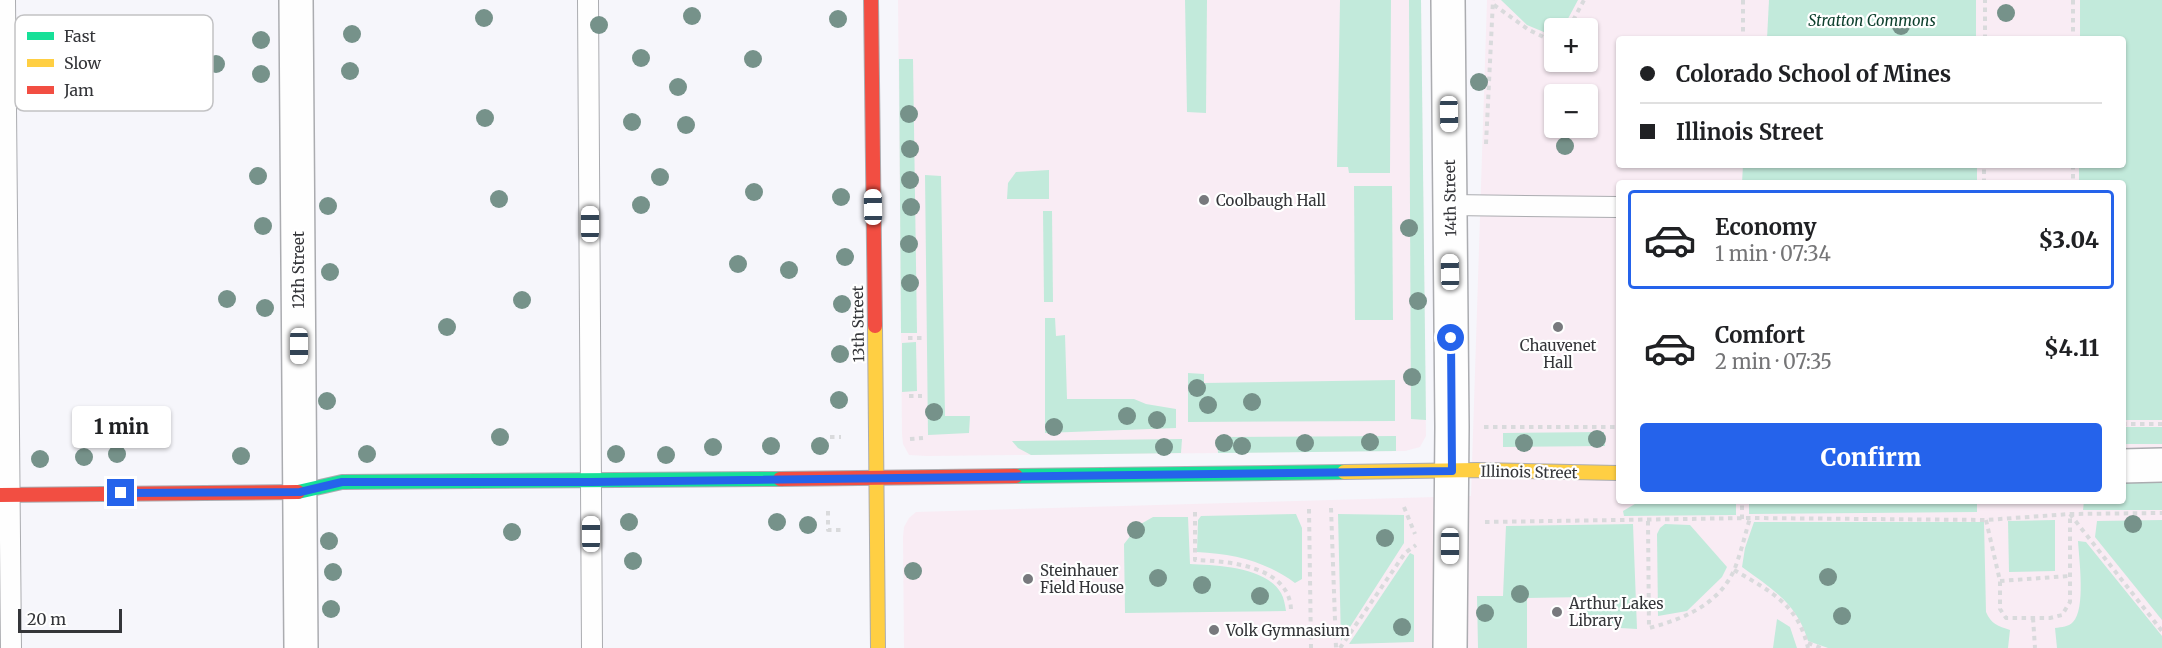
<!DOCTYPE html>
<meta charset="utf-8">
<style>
:root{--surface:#fff;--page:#f6f6f6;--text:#202124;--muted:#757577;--line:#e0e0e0;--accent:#2563eb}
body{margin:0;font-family:Merriweather,serif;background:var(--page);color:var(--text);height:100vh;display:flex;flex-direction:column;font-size:22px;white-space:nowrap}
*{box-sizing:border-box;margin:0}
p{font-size:20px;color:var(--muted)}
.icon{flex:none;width:33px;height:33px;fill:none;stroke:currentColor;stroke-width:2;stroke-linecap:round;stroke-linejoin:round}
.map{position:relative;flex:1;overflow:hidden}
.drawer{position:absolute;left:1616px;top:180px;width:510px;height:324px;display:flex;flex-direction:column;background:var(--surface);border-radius:6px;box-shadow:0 2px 4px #0004}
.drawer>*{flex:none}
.banner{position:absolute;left:1616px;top:36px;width:510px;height:132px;border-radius:6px;box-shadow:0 2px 4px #0004;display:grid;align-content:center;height:132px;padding:0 24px;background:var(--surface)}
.tools{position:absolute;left:1544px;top:18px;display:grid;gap:12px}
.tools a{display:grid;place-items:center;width:54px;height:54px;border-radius:6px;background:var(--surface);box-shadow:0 2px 4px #0004;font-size:30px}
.scale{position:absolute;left:18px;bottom:15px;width:104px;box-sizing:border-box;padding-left:6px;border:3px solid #343539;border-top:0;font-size:16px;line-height:21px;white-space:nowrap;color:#343539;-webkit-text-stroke:4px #fff;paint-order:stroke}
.end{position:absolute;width:27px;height:27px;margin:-14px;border:8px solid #2563eb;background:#fff;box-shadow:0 0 0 3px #fff}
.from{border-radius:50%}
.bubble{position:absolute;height:42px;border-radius:6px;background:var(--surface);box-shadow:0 2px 4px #0004;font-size:20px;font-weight:800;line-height:42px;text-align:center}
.car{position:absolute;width:18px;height:36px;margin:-18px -9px;border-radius:8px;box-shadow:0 0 4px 2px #0007;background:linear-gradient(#fff 24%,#345 0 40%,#fff 0 76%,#345 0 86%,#fff 0)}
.banner b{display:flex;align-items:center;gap:21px;height:57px;font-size:22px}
.banner b+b{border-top:2px solid var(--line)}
.banner i{width:15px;height:15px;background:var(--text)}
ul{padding:10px 0 0;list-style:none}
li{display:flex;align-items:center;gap:18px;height:99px;margin:0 12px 9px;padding:0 12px;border:3px solid transparent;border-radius:6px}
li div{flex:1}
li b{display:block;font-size:22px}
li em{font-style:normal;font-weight:800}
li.selected{border-color:var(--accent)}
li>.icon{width:54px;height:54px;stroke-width:1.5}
.primary-button{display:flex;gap:12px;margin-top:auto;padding:12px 24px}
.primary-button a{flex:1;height:69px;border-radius:6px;background:var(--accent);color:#fff;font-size:24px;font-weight:800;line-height:69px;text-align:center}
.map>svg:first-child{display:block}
</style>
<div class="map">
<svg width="2162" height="648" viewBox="0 0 2162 648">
<rect width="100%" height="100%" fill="#f6f6fb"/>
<g fill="#f9ecf4" fill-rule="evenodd">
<polygon points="898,0 1421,0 1426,436 1420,447 1405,451 927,456 909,455 903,444 902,434"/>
<path d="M1487,0H2162V648H904L903,537L904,527L909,518L916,512L1471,496ZM1554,28H1587V62H1554ZM1618,39H2122V165H1618ZM1554,94H1587V128H1554ZM1618,183H2122V501H1618Z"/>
</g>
<g fill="#c2eadb">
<polygon points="1185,0 1207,0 1206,113 1187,112"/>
<polygon points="1340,0 1391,0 1390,173 1349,173 1348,167 1337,167"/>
<polygon points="1409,0 1421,0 1426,420 1411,419"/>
<polygon points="1501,0 1578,0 1563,28 1554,28 1554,35 1551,35 1527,25"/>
<polygon points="1769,0 1976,0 1976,39 1767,39"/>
<polygon points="2080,0 2162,0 2162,420 2123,420 2122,183 2079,183 2079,165 2122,165 2122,39 2080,39"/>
<polygon points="899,59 913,59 917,333 901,333"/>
<polygon points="1743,165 1977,165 1977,183 1742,183"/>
<polygon points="1049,170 1049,199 1007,199 1008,183 1016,172"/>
<polygon points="925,175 941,176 945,416 970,416 969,433 928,435"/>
<polygon points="1354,186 1392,186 1393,320 1355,320"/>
<polygon points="1043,211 1052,211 1053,302 1044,302"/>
<polygon points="1045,318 1055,318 1056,336 1065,335 1067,399 1134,399 1146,404 1176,409 1176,428 1045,433"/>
<polygon points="916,342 917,391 902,392 902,343"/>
<polygon points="1188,373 1204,374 1204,383 1395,380 1395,421 1188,422"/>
<rect x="2123" y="427" width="39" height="17"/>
<polygon points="1604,432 1605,446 1503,447 1503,433"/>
<polygon points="1396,436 1396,451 1218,453 1217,437"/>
<polygon points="1182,439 1181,453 1031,455 1018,448 1012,441"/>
<polygon points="2123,483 2162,483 2162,510 2083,510 2084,501 2122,501"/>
<polygon points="1640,501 1736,501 1736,515 1624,516 1623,511"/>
<polygon points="1749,501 1977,501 1977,512 1749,514"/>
<path d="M1296,514L1302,528V579L1295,583C1265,561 1234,554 1197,552L1198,520L1201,516Z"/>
<polygon points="1338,514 1404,515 1404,543 1341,641"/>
<path d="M1153,517H1188L1190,564C1216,565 1266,567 1281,593C1284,598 1285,605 1286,611L1125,613L1124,544L1139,525Z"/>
<polygon points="2055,520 2055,571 2009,572 2008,521"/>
<polygon points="2162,520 2162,620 2095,537 2097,521"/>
<path d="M1754,522H1984L1986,612C1991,624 1998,626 2010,630L2008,648H1828L1808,641C1797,603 1772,589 1742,567L1745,548Z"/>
<polygon points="1633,524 1637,629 1587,626 1587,597 1527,598 1527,648 1478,648 1477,596 1503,596 1506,526"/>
<polygon points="1665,524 1690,525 1727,567 1722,577 1687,611 1658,616 1657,534 1660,528"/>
<path d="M2078,541L2086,542L2162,636V648H2057L2055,628C2062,627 2068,627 2073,622C2086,609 2079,559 2078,541Z"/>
<polygon points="1410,553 1414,555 1414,642 1349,644"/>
<polygon points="1777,619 1790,627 1797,648 1773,648"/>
</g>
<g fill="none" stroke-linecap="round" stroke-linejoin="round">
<g stroke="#abacb0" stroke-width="22">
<g id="lane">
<polyline points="5,0 11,648"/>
<polyline points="588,0 592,648"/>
<polyline points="1450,205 1618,207"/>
</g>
</g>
<g stroke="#abacb0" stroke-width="36">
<g id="street">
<polyline points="296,0 301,648"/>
<polyline points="1448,0 1452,427 1450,648"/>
<polyline points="2122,466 2162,465"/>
</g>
</g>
<g stroke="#abacb0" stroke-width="16">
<g id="fast">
<polyline points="1016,476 1344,472"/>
<polyline points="298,492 342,482 780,479"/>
</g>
</g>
<g stroke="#abacb0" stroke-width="16">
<g id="slow">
<polyline points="875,326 878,648"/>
<polyline points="1344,472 1477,470 1618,473"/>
</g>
</g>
<g stroke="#abacb0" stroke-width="16">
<g id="jam">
<polyline points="871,0 875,326"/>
<polyline points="780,479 1016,476"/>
<polyline points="0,495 298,492"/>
</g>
</g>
<g stroke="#d9dadc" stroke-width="4" stroke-dasharray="4.5 4.5" stroke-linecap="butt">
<polyline points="1743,0 1743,39"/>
<polyline points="2073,0 2073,39"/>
<polyline points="1494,5 1529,30 1554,42"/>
<polyline points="1569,28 1584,0"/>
<polyline points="1985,39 1985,0"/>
<polyline points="1486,144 1493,0"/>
<polyline points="2073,165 2073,183"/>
<polyline points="1984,183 1984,165"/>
<polyline points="908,338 922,338"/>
<polyline points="909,396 922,396"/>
<polyline points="2122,424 2162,424"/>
<polyline points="1484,427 1618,427"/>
<polyline points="830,437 841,437"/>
<polyline points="910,439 923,438"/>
<polyline points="1404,507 1415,534"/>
<polyline points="1331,508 1336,648"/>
<polyline points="1309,509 1311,648"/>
<polyline points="828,511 828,530 843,530"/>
<path d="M1195,512V560C1228,561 1291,566 1291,611"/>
<polyline points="2070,514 2162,631"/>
<polyline points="1742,519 1742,501"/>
<polyline points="1986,520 2000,581 2000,609 2006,618 2050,618 2062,615 2070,602 2070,514"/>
<path d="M1648,521L1649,628C1684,619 1720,604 1735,568C1741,552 1745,535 1750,518"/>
<polyline points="1485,522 1750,518 1986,520 2070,514 2162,513"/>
<path d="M1734,570C1770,591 1798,604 1808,648"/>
<polyline points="2000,581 2069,576"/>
<polyline points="2033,618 2035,648"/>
<polyline points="1808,643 1821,648"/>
<polyline points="1340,648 1405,553 1416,545"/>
</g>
<use href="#lane" stroke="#fefefe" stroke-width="20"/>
<use href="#street" stroke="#fefefe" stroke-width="33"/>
<use href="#fast" stroke="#16e098" stroke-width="14"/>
<use href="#slow" stroke="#ffcf43" stroke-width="14"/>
<use href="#jam" stroke="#f24e42" stroke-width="14"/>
</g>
<g fill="#76928a">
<circle cx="2006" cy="13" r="9"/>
<circle cx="692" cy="16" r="9"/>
<circle cx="484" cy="18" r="9"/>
<circle cx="838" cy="19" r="9"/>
<circle cx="599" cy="25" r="9"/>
<circle cx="1901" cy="26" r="9"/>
<circle cx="352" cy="34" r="9"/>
<circle cx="261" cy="40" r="9"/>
<circle cx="641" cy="58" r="9"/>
<circle cx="753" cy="59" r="9"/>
<circle cx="216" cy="64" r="9"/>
<circle cx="350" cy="71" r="9"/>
<circle cx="261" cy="74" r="9"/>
<circle cx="1479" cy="82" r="9"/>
<circle cx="678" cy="87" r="9"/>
<circle cx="909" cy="114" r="9"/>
<circle cx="485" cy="118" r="9"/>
<circle cx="632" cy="122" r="9"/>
<circle cx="686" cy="125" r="9"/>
<circle cx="1565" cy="146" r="9"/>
<circle cx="910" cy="149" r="9"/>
<circle cx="258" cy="176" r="9"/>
<circle cx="660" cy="177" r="9"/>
<circle cx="910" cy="180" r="9"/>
<circle cx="754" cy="192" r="9"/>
<circle cx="841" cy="197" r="9"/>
<circle cx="499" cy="199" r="9"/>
<circle cx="641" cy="205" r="9"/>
<circle cx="328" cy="206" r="9"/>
<circle cx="911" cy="207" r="9"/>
<circle cx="263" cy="226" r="9"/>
<circle cx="1409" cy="228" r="9"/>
<circle cx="909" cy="244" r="9"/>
<circle cx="845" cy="257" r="9"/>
<circle cx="738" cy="264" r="9"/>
<circle cx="789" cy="270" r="9"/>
<circle cx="330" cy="272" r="9"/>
<circle cx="910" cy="283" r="9"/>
<circle cx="227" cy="299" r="9"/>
<circle cx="522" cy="300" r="9"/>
<circle cx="1418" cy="301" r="9"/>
<circle cx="842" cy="304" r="9"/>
<circle cx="265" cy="308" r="9"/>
<circle cx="447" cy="327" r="9"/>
<circle cx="840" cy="354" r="9"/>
<circle cx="1412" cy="377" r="9"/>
<circle cx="1197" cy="388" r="9"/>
<circle cx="839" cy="400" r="9"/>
<circle cx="327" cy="401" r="9"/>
<circle cx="1252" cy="402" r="9"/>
<circle cx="1208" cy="405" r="9"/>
<circle cx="934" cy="412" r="9"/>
<circle cx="1127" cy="416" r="9"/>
<circle cx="1157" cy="420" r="9"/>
<circle cx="1054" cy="427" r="9"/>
<circle cx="161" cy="437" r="9"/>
<circle cx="500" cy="437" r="9"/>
<circle cx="1597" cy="439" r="9"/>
<circle cx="1370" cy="442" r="9"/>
<circle cx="1224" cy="443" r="9"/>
<circle cx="1305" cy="443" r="9"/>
<circle cx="1524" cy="443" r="9"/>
<circle cx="771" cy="446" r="9"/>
<circle cx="820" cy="446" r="9"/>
<circle cx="1242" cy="446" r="9"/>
<circle cx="713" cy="447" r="9"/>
<circle cx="1164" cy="447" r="9"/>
<circle cx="117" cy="454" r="9"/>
<circle cx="367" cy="454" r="9"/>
<circle cx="616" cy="454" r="9"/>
<circle cx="666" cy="455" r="9"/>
<circle cx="241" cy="456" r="9"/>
<circle cx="84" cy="457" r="9"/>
<circle cx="40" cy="459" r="9"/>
<circle cx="629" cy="522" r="9"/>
<circle cx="777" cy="522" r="9"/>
<circle cx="2133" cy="524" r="9"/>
<circle cx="808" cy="525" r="9"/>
<circle cx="1136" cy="530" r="9"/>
<circle cx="512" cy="532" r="9"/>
<circle cx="1385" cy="538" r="9"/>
<circle cx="329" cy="541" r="9"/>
<circle cx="633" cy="561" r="9"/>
<circle cx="913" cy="571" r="9"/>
<circle cx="333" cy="572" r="9"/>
<circle cx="1828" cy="577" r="9"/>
<circle cx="1158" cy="578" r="9"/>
<circle cx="1202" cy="585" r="9"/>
<circle cx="1520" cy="594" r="9"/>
<circle cx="1260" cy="596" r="9"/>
<circle cx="331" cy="609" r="9"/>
<circle cx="1485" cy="613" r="9"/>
<circle cx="1842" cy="616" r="9"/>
<circle cx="1402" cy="627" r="9"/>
</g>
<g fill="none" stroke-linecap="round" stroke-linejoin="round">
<polyline stroke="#2563eb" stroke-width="8" points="121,493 300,492 342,482 591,482 1452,471 1451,338"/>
</g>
<g fill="#78797d" stroke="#fff" stroke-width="2">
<circle cx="1204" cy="200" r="6"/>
<circle cx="1558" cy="327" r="6"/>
<circle cx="1028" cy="579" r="6"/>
<circle cx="1557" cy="612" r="6"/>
<circle cx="1214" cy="630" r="6"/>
</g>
<g text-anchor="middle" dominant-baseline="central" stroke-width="4.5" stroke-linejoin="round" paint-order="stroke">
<g font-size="15" font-style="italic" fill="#0e402e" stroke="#fff">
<text x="1872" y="20">Stratton Commons</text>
</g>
<g font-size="15" fill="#343539" stroke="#fff">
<text transform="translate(1450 198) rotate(-91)">14th Street</text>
<text transform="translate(298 270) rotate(-90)">12th Street</text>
<text transform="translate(858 324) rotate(-91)">13th Street</text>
<text transform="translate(1529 472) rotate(1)">Illinois Street</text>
</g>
<g font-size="15" fill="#343539" stroke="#fff" text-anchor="start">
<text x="1216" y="200">Coolbaugh Hall</text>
<text x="1558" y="345" text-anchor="middle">Chauvenet<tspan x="1558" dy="17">Hall</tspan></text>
<text x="1040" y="570">Steinhauer<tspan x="1040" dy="17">Field House</tspan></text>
<text x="1569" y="603">Arthur Lakes<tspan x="1569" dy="17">Library</tspan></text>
<text x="1226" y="630">Volk Gymnasium</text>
</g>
</g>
<rect x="15" y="15" width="198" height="96" rx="9" fill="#fff" stroke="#c2c2c4" stroke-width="1.5"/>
<rect x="27" y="32" width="27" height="8" fill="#16e098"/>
<rect x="27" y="59" width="27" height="8" fill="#ffcf43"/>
<rect x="27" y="86" width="27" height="8" fill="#f24e42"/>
<g font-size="16" fill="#343539">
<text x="64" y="42">Fast</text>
<text x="64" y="69">Slow</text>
<text x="64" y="96">Jam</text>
</g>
</svg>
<div class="tools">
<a>+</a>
<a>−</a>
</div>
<div class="scale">20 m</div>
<i class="end from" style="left:1451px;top:338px"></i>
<i class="end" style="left:121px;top:493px"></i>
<div class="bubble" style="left:72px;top:406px;width:99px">1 min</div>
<i class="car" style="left:1449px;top:114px;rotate:179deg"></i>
<i class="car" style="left:873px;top:207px;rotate:359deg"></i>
<i class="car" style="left:590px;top:224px;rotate:0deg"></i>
<i class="car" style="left:1450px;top:272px;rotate:359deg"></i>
<i class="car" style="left:299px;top:346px;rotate:180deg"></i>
<i class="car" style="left:591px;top:534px;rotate:0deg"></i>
<i class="car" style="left:1450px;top:546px;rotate:180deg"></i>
<div class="banner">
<b><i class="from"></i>Colorado School of Mines</b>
<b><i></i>Illinois Street</b>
</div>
<section class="drawer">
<ul>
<li class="selected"><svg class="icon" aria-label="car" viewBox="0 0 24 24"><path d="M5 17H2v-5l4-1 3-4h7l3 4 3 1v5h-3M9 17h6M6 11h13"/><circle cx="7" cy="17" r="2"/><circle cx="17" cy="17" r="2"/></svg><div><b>Economy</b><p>1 min · 07:34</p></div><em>$3.04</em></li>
<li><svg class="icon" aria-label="car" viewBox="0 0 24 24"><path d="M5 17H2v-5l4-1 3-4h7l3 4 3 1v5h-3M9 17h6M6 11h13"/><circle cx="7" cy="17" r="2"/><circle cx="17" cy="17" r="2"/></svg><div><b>Comfort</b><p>2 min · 07:35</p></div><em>$4.11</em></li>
</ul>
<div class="primary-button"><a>Confirm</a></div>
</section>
</div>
